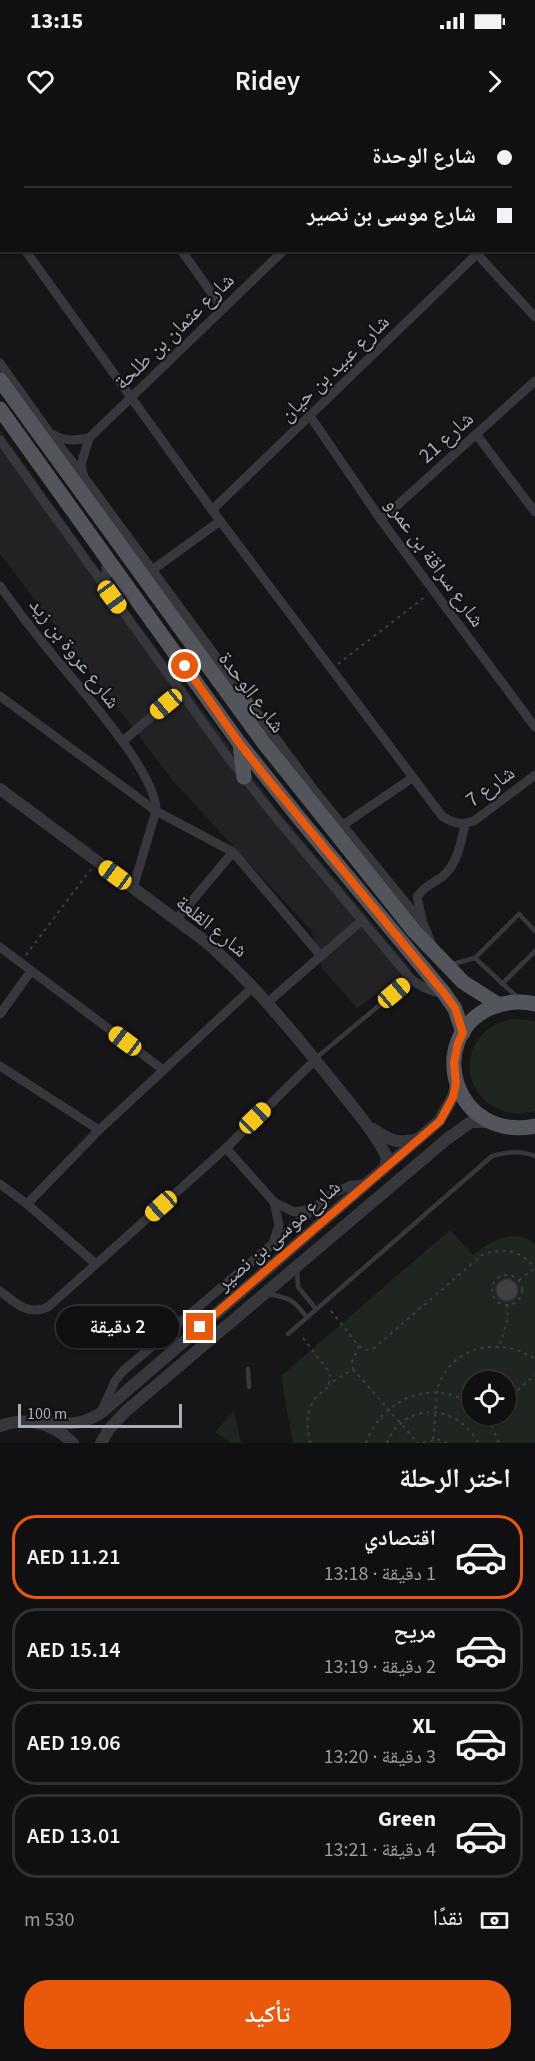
<!DOCTYPE html>
<html lang="ar">
<meta charset="utf-8">
<style>
:root{--surface:#101012;--page:#19191b;--text:#f1f3f6;--muted:#9c9d9f;--line:#303032;--accent:#ea580c}
body{margin:0;font-family:"Source Sans 3","Noto Naskh Arabic",sans-serif;background:var(--page);color:var(--text);direction:rtl;height:100vh;display:flex;flex-direction:column;font-size:22px;white-space:nowrap}
*{box-sizing:border-box;margin:0}
p{font-size:20px;color:var(--muted)}
.icon{flex:none;width:33px;height:33px;fill:none;stroke:currentColor;stroke-width:2;stroke-linecap:round;stroke-linejoin:round}
.map{position:relative;height:1323px;overflow:hidden;direction:ltr}
.details{display:flex;flex-direction:column;background:var(--surface);flex:1}
.details>*{flex:none}
.banner{position:absolute;left:0px;top:0px;width:536px;height:132px;box-shadow:0 2px 4px #0004,0 0 0 2px var(--line);direction:rtl;display:grid;align-content:center;height:132px;padding:0 24px;background:var(--surface)}
.controls{position:absolute;left:462px;top:1251px;display:grid;gap:12px}
.controls a{display:grid;place-items:center;width:54px;height:54px;border-radius:50%;background:var(--surface);box-shadow:0 2px 4px #0004,0 0 0 2px var(--line);font-size:30px}
.scale{position:absolute;left:18px;bottom:15px;width:164px;box-sizing:border-box;padding-left:6px;border:3px solid #a8adb8;border-top:0;font-size:16px;line-height:21px;white-space:nowrap;color:#a8adb8;-webkit-text-stroke:4px #111113;paint-order:stroke}
.end{position:absolute;width:27px;height:27px;margin:-14px;border:8px solid #ea580c;background:#fff;box-shadow:0 0 0 3px #fff}
.from{border-radius:50%}
.bubble{position:absolute;height:42px;border-radius:21px;background:var(--surface);box-shadow:0 2px 4px #0004,0 0 0 2px var(--line);font-size:20px;font-weight:600;line-height:42px;text-align:center;direction:rtl}
.car{position:absolute;width:18px;height:36px;margin:-18px -9px;border-radius:8px;box-shadow:0 0 4px 2px #0007;background:linear-gradient(#f5c518 24%,#345 0 40%,#f5c518 0 76%,#345 0 86%,#f5c518 0)}
.banner b{display:flex;align-items:center;gap:21px;height:57px;font-size:22px}
.banner b+b{border-top:2px solid var(--line)}
.banner i{width:15px;height:15px;background:var(--text)}
ul{padding:0;list-style:none}
li{display:flex;align-items:center;gap:18px;height:84px;margin:0 12px 9px;padding:0 12px;border:3px solid var(--line);border-radius:24px}
li div{flex:1}
li b{display:block;font-size:22px}
li em{font-style:normal;font-weight:600}
li.active{border-color:var(--accent)}
li>.icon{width:54px;height:54px;stroke-width:1.5}
h2{padding:0 24px;font-size:27px;line-height:72px}
.pay{display:flex;align-items:center;gap:15px;height:66px;padding:0 24px;font-size:22px}
.pay p{margin-inline-start:auto}
.action{display:flex;gap:12px;margin-top:auto;padding:12px 24px}
.action a{flex:1;height:69px;border-radius:24px;background:var(--accent);color:#fff;font-size:24px;font-weight:600;line-height:69px;text-align:center}
.status{display:flex;justify-content:space-between;align-items:center;height:42px;padding:0 30px;background:var(--surface);direction:ltr}
.status svg{height:16px;fill:currentColor}
header{display:flex;justify-content:space-between;align-items:center;height:78px;padding:0 24px;background:var(--surface);font-size:27px;font-weight:600}
.map>svg:first-child{display:block}
</style>
<div class="status"><b>13:15</b><svg viewBox="0 0 49 12"><path d="M0 12V9h3v3zM5 12V6h3v6zM10 12V3h3v9zM15 12V0h3v12zM26 1h20v11H26zM47 4h2v5h-2z"/></svg></div>
<header><svg class="icon" aria-label="forward" viewBox="0 0 24 24"><path d="M9 5l7 7-7 7"/></svg>Ridey<svg class="icon" aria-label="heart" viewBox="0 0 24 24"><path d="M12 20l-8-8c-3-5 5-10 8-4 3-6 11-1 8 4z"/></svg></header>
<div class="map">
<svg width="535" height="1323" viewBox="0 0 535 1323">
<rect width="100%" height="100%" fill="#161618"/>
<polygon fill="#222225" points="0,310 122,482 275,687 412,850 357,888 322,848 312,811 174,662 0,434"/>
<g fill="#1e261f" fill-rule="evenodd">
<path d="M512,899L529,900L535,902V991C484,1006 448,948 484,913C492,905 502,902 512,899Z"/>
<path d="M450,1110L473,1135C490,1121 514,1107 535,1124V1323H293L281,1256ZM472,1262H506V1294H472Z"/>
<polygon points="234,1291 241,1323 231,1323 215,1312"/>
</g>
<circle fill="#404145" stroke="#303034" stroke-width="1.5" cx="507" cy="1170" r="11"/>
<g fill="none" stroke-linecap="round" stroke-linejoin="round">
<g stroke="#3d3f44" stroke-width="2" stroke-dasharray="3 4.5" stroke-linecap="butt">
<polyline points="338,544 426,476"/>
<polyline points="26,835 91,749"/>
<circle cx="507" cy="1170" r="15"/>
<polyline points="519,1160 535,1148"/>
<path d="M331,1191L359,1226L366,1230L373,1229L482,1135C504,1127 520,1130 535,1148"/>
<polyline points="303,1218 330,1253 329,1264 353,1249 352,1242 359,1226"/>
<polyline points="500,1224 508,1198 507,1180"/>
<polyline points="353,1249 418,1323"/>
<polyline points="506,1280 535,1255"/>
<polyline points="483,1294 489,1300 499,1323"/>
<path d="M433,1319C435,1305 435,1279 438,1267C452,1225 501,1216 535,1239"/>
<path d="M310,1323C307,1308 305,1292 315,1279C319,1273 326,1270 329,1265"/>
<path d="M366,1323C381,1279 433,1257 472,1285"/>
<path d="M387,1323C405,1280 458,1284 478,1323"/>
<polyline points="423,1323 437,1319 447,1323"/>
</g>
<g stroke="#37383d" stroke-width="4.5">
<polyline points="475,838 517,877"/>
<polyline points="449,845 475,838 519,794 535,811"/>
<polyline points="502,864 535,831"/>
<polyline points="316,938 411,859"/>
<polyline points="297,1148 298,1167 316,1189"/>
<path d="M268,1174C291,1178 292,1179 307,1197"/>
<path d="M288,1214L492,1036C507,1032 520,1030 535,1036"/>
<polyline points="248,1249 249,1267"/>
</g>
<g stroke="#37383d" stroke-width="9">
<polyline points="88,0 89,2"/>
<polyline points="438,0 439,2"/>
<polyline points="225,2 227,0"/>
<polyline points="418,2 419,0"/>
<polyline points="534,80 535,79"/>
<polyline points="0,96 2,98"/>
<polyline points="0,106 2,105"/>
<path d="M25,130L212,390L442,696C454,704 461,705 474,701L535,655"/>
<polyline points="181,130 223,189"/>
<polyline points="477,134 535,197"/>
<polyline points="0,243 49,312 84,357 314,670 424,805 431,823"/>
<polyline points="310,296 381,400 535,607"/>
<polyline points="476,314 535,392"/>
<path d="M54,315C65,322 76,320 89,318"/>
<polyline points="0,320 106,468"/>
<polyline points="83,354 81,345 89,318 284,130"/>
<polyline points="212,390 481,130"/>
<polyline points="381,400 535,261"/>
<path d="M106,440V468L227,636L273,694L411,859C422,867 430,872 444,873"/>
<polyline points="151,451 220,401"/>
<path d="M0,466C15,487 31,508 47,528C74,562 157,651 156,691L133,768"/>
<polyline points="0,576 156,691 233,732"/>
<polyline points="123,621 181,571"/>
<polyline points="343,705 412,658"/>
<path d="M422,799L417,777C423,767 434,763 443,756C458,743 461,722 465,704"/>
<polyline points="176,800 233,732 321,836"/>
<polyline points="0,827 162,949"/>
<polyline points="267,883 361,801"/>
<polyline points="0,894 31,851"/>
<polyline points="0,946 99,1010"/>
<polyline points="226,1028 274,1082 294,1092 311,1089"/>
<polyline points="0,1064 27,1084 96,1144"/>
<polyline points="27,1084 99,1010 252,868"/>
<polyline points="274,1120 279,1105 274,1082"/>
<path d="M0,1171C16,1183 27,1196 48,1187L226,1028L315,940"/>
<polyline points="101,1292 115,1261 123,1251 330,1075 351,1065 366,1064"/>
</g>
<g stroke="#37383d" stroke-width="12">
<path d="M0,669L206,822C253,863 294,913 333,962C352,986 373,1010 387,1037L385,1048"/>
<path d="M373,1009C391,1021 396,1024 418,1019"/>
<path d="M43,1303C67,1304 80,1306 101,1293L439,1001L453,977L456,963"/>
<path d="M0,1306C28,1296 52,1303 73,1323"/>
<polyline points="101,1323 109,1309 126,1291 447,1019 471,1002 488,1002"/>
</g>
<g stroke="#53555c" stroke-width="15">
<polyline points="0,260 264,623 414,811 463,862 499,885"/>
<polyline points="0,289 240,624 299,698 444,873 455,889 463,913"/>
<polyline points="243,572 248,598"/>
<polyline points="240,624 244,657"/>
<path d="M535,884C519,880 505,882 490,888C424,919 454,1022 535,1006"/>
</g>
</g>
<g fill="none" stroke-linecap="round" stroke-linejoin="round">
<polyline stroke="#ea580c" stroke-width="8" points="185,546 240,624 261,651 444,873 455,888 463,913 458,923 454,943 456,963 453,977 440,1001 200,1207"/>
</g>
<g text-anchor="middle" dominant-baseline="central" stroke-width="4.5" stroke-linejoin="round" paint-order="stroke">
<g font-size="21" fill="#a8adb8" stroke="#111113">
<text transform="translate(174 211) rotate(-44)">شارع عثمان بن طلحة</text>
<text transform="translate(334 248) rotate(-44)">شارع عبيد بن حيان</text>
<text transform="translate(446 317) rotate(-42)">شارع 21</text>
<text transform="translate(435 442) rotate(54)">شارع سراقة بن عمرو</text>
<text transform="translate(75 533) rotate(52)">شارع عروة بن زيد</text>
<text transform="translate(252 572) rotate(53)">شارع الوحدة</text>
<text transform="translate(490 666) rotate(-36)">شارع 7</text>
<text transform="translate(212 806) rotate(39)">شارع القلعة</text>
<text transform="translate(278 1115) rotate(-41)">شارع موسى بن نصير</text>
</g>
</g>
</svg>
<div class="controls">
<a><svg class="icon" aria-label="locate" viewBox="0 0 24 24"><circle cx="12" cy="12" r="6"/><path d="M12 2v4M12 18v4M2 12h4M18 12h4"/></svg></a>
</div>
<div class="scale">100 m</div>
<i class="end from" style="left:185px;top:546px"></i>
<i class="end" style="left:200px;top:1207px"></i>
<div class="bubble" style="left:56px;top:1186px;width:123px">2 دقيقة</div>
<i class="car" style="left:112px;top:477px;rotate:144deg"></i>
<i class="car" style="left:166px;top:584px;rotate:230deg"></i>
<i class="car" style="left:115px;top:755px;rotate:306deg"></i>
<i class="car" style="left:394px;top:873px;rotate:50deg"></i>
<i class="car" style="left:125px;top:921px;rotate:307deg"></i>
<i class="car" style="left:255px;top:998px;rotate:46deg"></i>
<i class="car" style="left:161px;top:1086px;rotate:228deg"></i>
<div class="banner">
<b><i class="from"></i>شارع الوحدة</b>
<b><i></i>شارع موسى بن نصير</b>
</div>
</div>
<section class="details">
<h2>اختر الرحلة</h2>
<ul>
<li class="active"><svg class="icon" aria-label="car" viewBox="0 0 24 24"><path d="M5 17H2v-5l4-1 3-4h7l3 4 3 1v5h-3M9 17h6M6 11h13"/><circle cx="7" cy="17" r="2"/><circle cx="17" cy="17" r="2"/></svg><div><b>اقتصادي</b><p>1 دقيقة · 13:18</p></div><em>AED 11.21</em></li>
<li><svg class="icon" aria-label="car" viewBox="0 0 24 24"><path d="M5 17H2v-5l4-1 3-4h7l3 4 3 1v5h-3M9 17h6M6 11h13"/><circle cx="7" cy="17" r="2"/><circle cx="17" cy="17" r="2"/></svg><div><b>مريح</b><p>2 دقيقة · 13:19</p></div><em>AED 15.14</em></li>
<li><svg class="icon" aria-label="car" viewBox="0 0 24 24"><path d="M5 17H2v-5l4-1 3-4h7l3 4 3 1v5h-3M9 17h6M6 11h13"/><circle cx="7" cy="17" r="2"/><circle cx="17" cy="17" r="2"/></svg><div><b>XL</b><p>3 دقيقة · 13:20</p></div><em>AED 19.06</em></li>
<li><svg class="icon" aria-label="car" viewBox="0 0 24 24"><path d="M5 17H2v-5l4-1 3-4h7l3 4 3 1v5h-3M9 17h6M6 11h13"/><circle cx="7" cy="17" r="2"/><circle cx="17" cy="17" r="2"/></svg><div><b>Green</b><p>4 دقيقة · 13:21</p></div><em>AED 13.01</em></li>
</ul>
<div class="pay"><svg class="icon" aria-label="cash" viewBox="0 0 24 24"><path d="M3 7h18v10H3z"/><circle cx="12" cy="12" r="2"/></svg>نقدًا<p>530 m</p></div>
<div class="action"><a>تأكيد</a></div>
</section>
